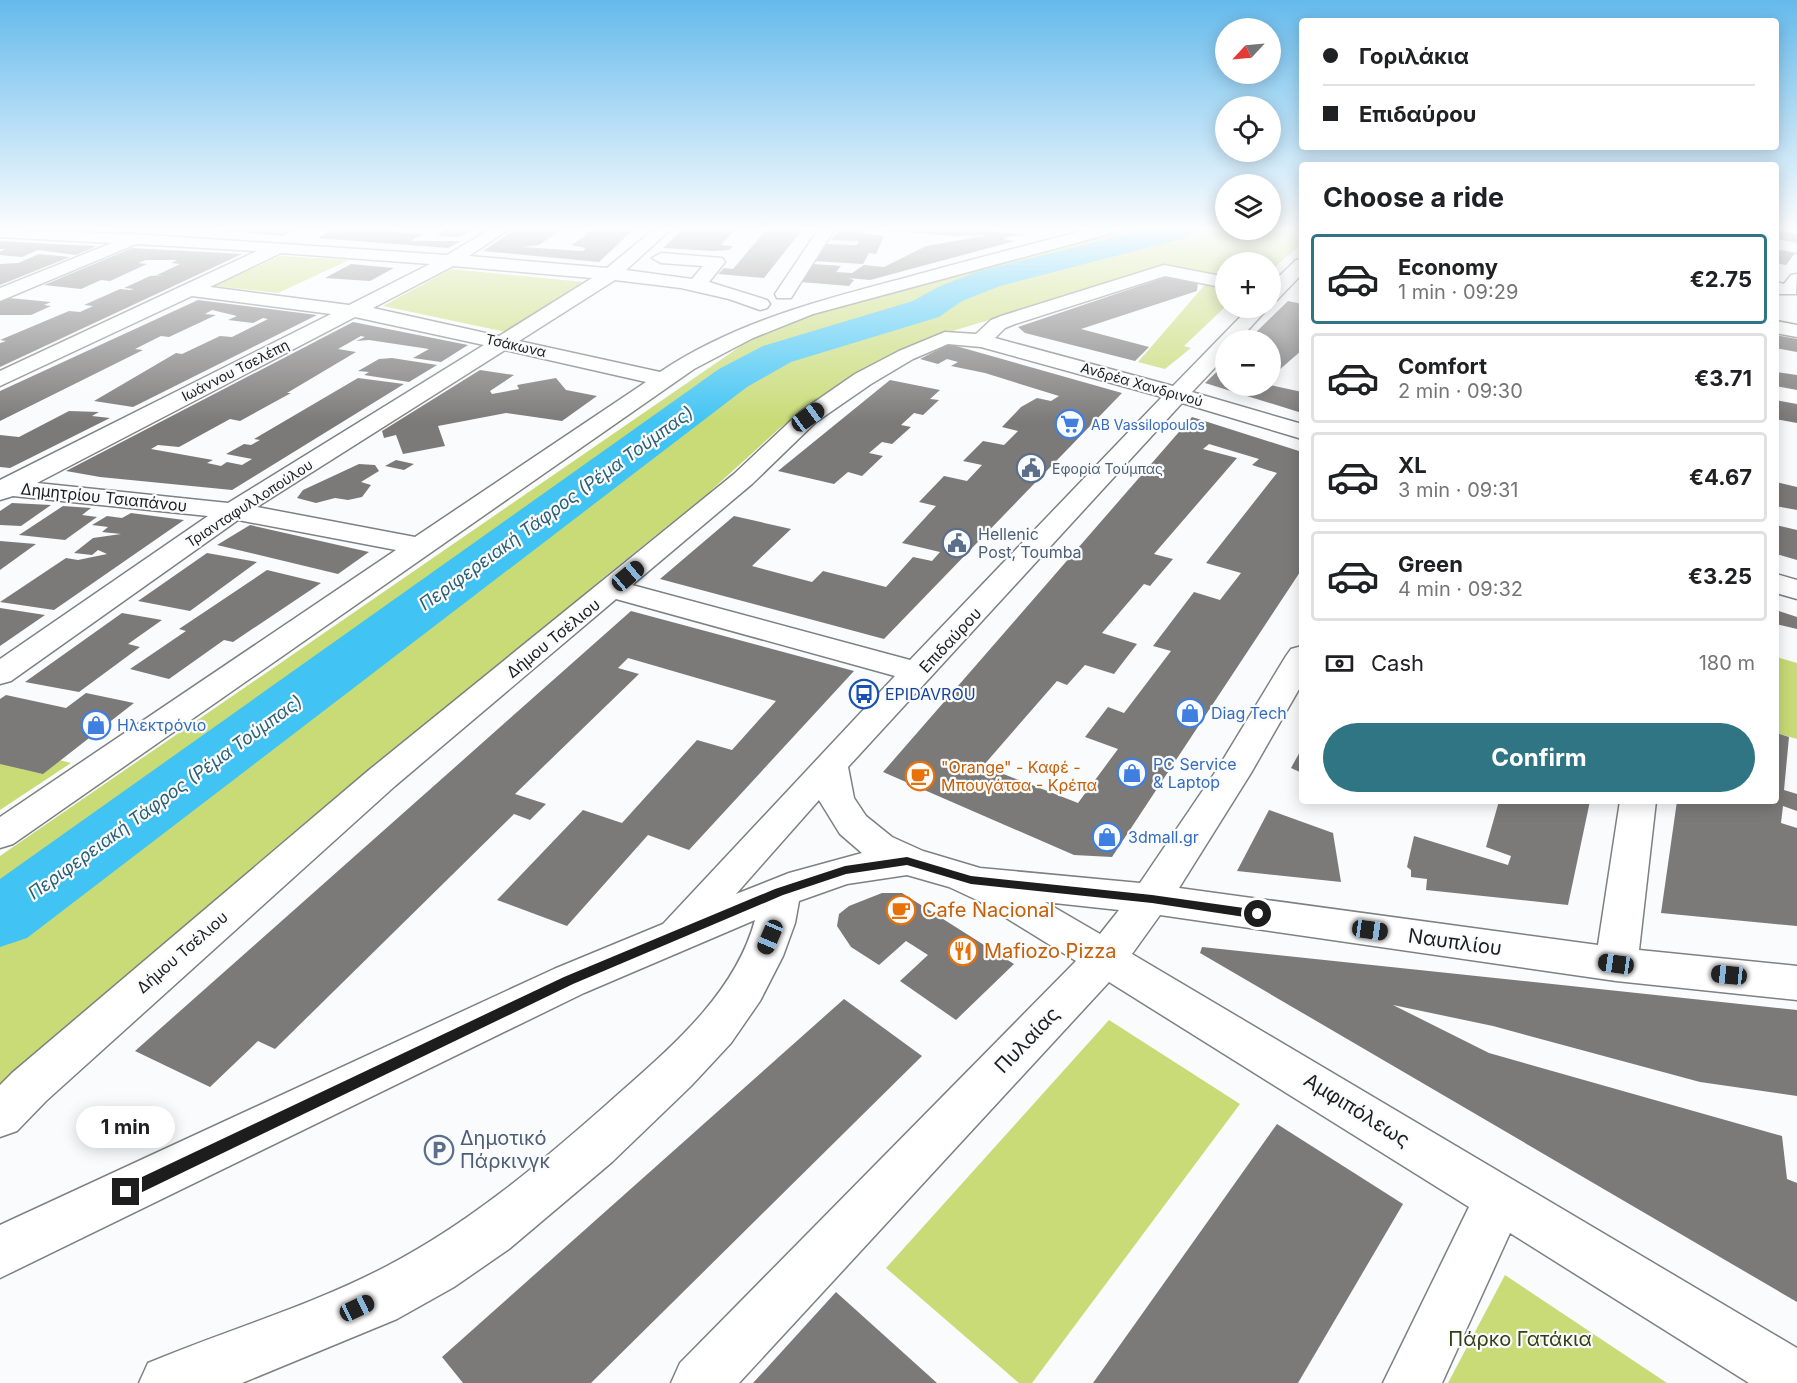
<!DOCTYPE html>
<meta charset="utf-8">
<style>
:root{--surface:#fff;--page:#f6f6f6;--text:#202124;--muted:#757577;--line:#e0e0e0;--accent:#307584}
body{margin:0;font-family:Inter,sans-serif;background:var(--page);color:var(--text);height:100vh;display:flex;flex-direction:column;font-size:22px;white-space:nowrap}
*{box-sizing:border-box;margin:0}
p{font-size:20px;color:var(--muted)}
.icon{flex:none;width:33px;height:33px;fill:none;stroke:currentColor;stroke-width:2;stroke-linecap:round;stroke-linejoin:round}
.map{position:relative;flex:1;overflow:hidden}
.side{position:absolute;left:1299px;top:162px;width:480px;height:642px;display:flex;flex-direction:column;background:var(--surface);border-radius:6px;box-shadow:0 3px 15px #0003}
.side>*{flex:none}
.hud{position:absolute;left:1299px;top:18px;width:480px;height:132px;border-radius:6px;box-shadow:0 3px 15px #0003;display:grid;align-content:center;height:132px;padding:0 24px;background:var(--surface)}
.needle{width:39px;rotate:244deg}
.controls{position:absolute;left:1215px;top:18px;display:grid;gap:12px}
.controls a{display:grid;place-items:center;width:66px;height:66px;border-radius:50%;background:var(--surface);box-shadow:0 3px 15px #0003;font-size:30px}
.end{position:absolute;width:27px;height:27px;margin:-14px;border:8px solid #1d1d1e;background:#fff;box-shadow:0 0 0 3px #fff}
.from{border-radius:50%}
.bubble{position:absolute;height:42px;border-radius:21px;background:var(--surface);box-shadow:0 3px 15px #0003;font-size:20px;font-weight:700;line-height:42px;text-align:center}
.car{position:absolute;width:18px;height:36px;margin:-18px -9px;border-radius:8px;box-shadow:0 0 4px 2px #0007;background:linear-gradient(#222 24%,#8ab4d8 0 40%,#222 0 76%,#8ab4d8 0 86%,#222 0)}
.hud b{display:flex;align-items:center;gap:21px;height:57px;font-size:22px}
.hud b+b{border-top:2px solid var(--line)}
.hud i{width:15px;height:15px;background:var(--text)}
ul{padding:0;list-style:none}
li{display:flex;align-items:center;gap:18px;height:90px;margin:0 12px 9px;padding:0 12px;border:3px solid var(--line);border-radius:6px}
li div{flex:1}
li b{display:block;font-size:22px}
li em{font-style:normal;font-weight:700}
li.on{border-color:var(--accent)}
li>.icon{width:54px;height:54px;stroke-width:1.5}
h2{padding:0 24px;font-size:27px;line-height:72px}
.pay{display:flex;align-items:center;gap:15px;height:66px;padding:0 24px;font-size:22px}
.pay p{margin-inline-start:auto}
.button{display:flex;gap:12px;margin-top:auto;padding:12px 24px}
.button a{flex:1;height:69px;border-radius:36px;background:var(--accent);color:#fff;font-size:24px;font-weight:700;line-height:69px;text-align:center}
.map>svg:first-child{display:block}
</style>
<div class="map">
<svg width="1797" height="1383" viewBox="0 0 1797 1383">
<rect width="100%" height="100%" fill="#f9fbfd"/>
<g fill="#c8db76">
<polygon points="1118,230 1302,230 1302,244 1271,270 1270,262 1226,262 1225,282 1160,268 969,326 937,336 826,396 781,427 706,495 609,573 0,1092 0,856 764,330 830,309"/>
<polygon points="280,256 349,260 278,293 215,286"/>
<polygon points="451,269 583,282 506,332 383,306"/>
<polygon points="1209,280 1225,284 1225,307 1184,346 1191,348 1165,369 1138,362"/>
<polygon points="1776,657 1797,663 1797,739 1776,733"/>
<polygon points="0,745 71,763 0,810"/>
<polygon points="1109,1020 1240,1104 1032,1383 1019,1383 886,1268"/>
<polygon points="1505,1275 1667,1383 1448,1383"/>
</g>
<g fill="none" stroke-linecap="round" stroke-linejoin="round">
<polygon fill="#41c4f3" fill-rule="evenodd" points="1143,230 1193,230 1189,237 1000,286 962,301 939,317 791,362 747,387 27,938 0,947 0,879 719,369 763,346 913,301 938,287 976,272"/>
</g>
<g fill="#7c7a79" fill-rule="evenodd">
<polygon points="216,230 294,230 283,236"/>
<polygon points="332,230 396,231 394,232 423,234 411,241 461,241 448,248 318,238"/>
<polygon points="446,230 472,230 460,237 437,236"/>
<polygon points="514,230 561,230 539,245 522,247 583,251 586,248 571,245 587,235 583,235 588,231 633,230 599,262 483,251"/>
<polygon points="682,230 735,230 721,245 733,246 729,250 714,251 663,248"/>
<polygon points="766,230 802,230 764,278 718,274 724,268 733,269"/>
<polygon points="839,230 864,230 862,233 884,236 876,254 869,253 863,264 814,261 827,244 857,245 859,241 831,240"/>
<polygon points="877,230 979,230 1029,235 1011,236 1002,239 1015,241 870,280 848,278 854,280 849,286 801,282 814,264 841,266 836,272 852,273 864,265 884,267 926,246 989,235 954,236"/>
<polygon points="1776,230 1797,234 1797,245 1776,242"/>
<polygon points="0,241 52,244 97,246 76,255 38,250 22,257 0,255 0,252 5,249 0,249"/>
<polygon points="132,248 242,254 0,367 0,343 6,341 0,340 69,311 80,312 93,306 84,305 120,289 130,290 134,289 124,288 150,276 165,275 157,275 180,264 171,263 177,260 146,260 138,263 147,264 110,281 101,280 81,289 44,285"/>
<polygon points="1776,250 1795,253 1786,265 1776,263"/>
<polygon points="39,254 70,257 0,285 0,264 18,263"/>
<polygon points="351,264 394,268 370,281 325,278"/>
<polygon points="1169,276 1198,281 1197,291 1081,329 1149,347 1135,361 1025,333 1018,327"/>
<polygon points="9,298 51,302 44,305 51,306 31,315 0,315 0,301"/>
<polygon points="198,300 317,315 133,407 94,401 176,353 182,354 220,336 232,337 268,319 263,318 253,323 228,320 237,316 212,310 205,314 216,315 169,337 161,336 135,349 143,350 0,421 0,391"/>
<polygon points="1288,301 1302,304 1302,350 1270,378 1270,340 1248,340"/>
<polygon points="353,322 468,345 441,362 413,358 429,349 369,340 356,341 365,337 361,336 338,349 356,352 287,393 291,393 240,421 230,419 179,447 158,445 151,449 213,460 207,463 221,466 227,462 242,465 252,459 226,454 244,444 251,445 260,440 254,439 358,378 404,384 232,490 100,477 66,471"/>
<polygon points="1776,335 1797,339 1797,352 1776,348"/>
<polygon points="949,344 1122,393 884,639 660,579 734,516 791,529 752,566 812,582 823,571 886,587 913,557 932,561 940,552 902,543 936,506 919,502 944,476 967,481 982,465 963,461 983,441 1004,445 1018,431 1002,427 1021,407 1037,398 1051,401 1059,396 985,373 951,366 958,362 947,359 938,364 920,359"/>
<polygon points="392,358 437,365 409,382 364,375 369,372 358,371 379,359"/>
<polygon points="1226,363 1226,386 1270,385 1302,392 1302,413 1205,383"/>
<polygon points="480,370 514,375 490,391 492,394 519,389 517,385 556,378 566,390 597,396 562,421 506,413 438,426 445,446 403,454 396,435 384,438 382,431"/>
<polygon points="1776,372 1797,375 1797,391 1776,386"/>
<polygon points="890,380 940,390 930,399 939,400 923,415 914,413 901,425 911,427 892,444 882,442 869,453 883,456 862,476 848,472 834,484 778,471"/>
<polygon points="1776,400 1797,404 1797,423 1776,419"/>
<polygon points="69,411 99,412 92,416 110,418 10,468 0,467 0,435 19,437"/>
<path d="M1192,417L1302,452V569L1112,857L1074,855L883,772ZM1209,444L1259,459L1252,465L1277,473L1206,563L1241,573L1220,600L1194,592L1153,646L1171,651L1124,713L1108,707L1085,737L1118,749L1078,803L983,766L1057,681L1067,685L1085,665L1114,674L1137,644L1102,633L1144,584L1150,586L1173,559L1154,554L1237,458L1203,449Z"/>
<polygon points="396,460 414,464 404,470 385,466"/>
<polygon points="359,464 375,465 379,471 361,482 371,485 362,497 348,500 335,498 316,503 297,498 303,490"/>
<polygon points="1776,482 1797,487 1797,510 1776,506"/>
<polygon points="12,503 51,505 21,526 0,525 0,511"/>
<polygon points="63,506 91,508 82,515 97,517 65,540 19,535"/>
<polygon points="131,513 184,520 54,610 0,602 66,558 78,560 107,554 98,550 92,555 74,553 93,538 121,534 102,532 108,527 92,525 107,516 122,518"/>
<polygon points="250,525 369,552 338,574 217,545"/>
<polygon points="1776,525 1797,530 1797,560 1776,554"/>
<polygon points="0,541 36,544 0,570"/>
<polygon points="207,553 257,562 190,611 138,601"/>
<polygon points="267,570 321,583 233,642 224,640 169,679 130,669 186,631 179,629"/>
<polygon points="0,608 45,615 0,646"/>
<polygon points="1776,610 1797,617 1797,629 1776,624"/>
<polygon points="631,611 854,671 689,850 648,835 567,926 497,900 583,810 622,823 697,740 732,750 776,701 628,658 618,668 639,674 515,794 546,804 530,820 514,814 275,1049 258,1041 210,1087 135,1051"/>
<polygon points="122,613 162,620 128,644 140,647 79,692 25,682"/>
<polygon points="86,693 134,703 43,774 0,764 0,699 6,695 66,708"/>
<polygon points="1776,733 1789,737 1784,790 1797,794 1797,811 1783,806 1781,823 1797,828 1797,926 1661,913 1677,801 1776,801"/>
<polygon points="1302,748 1302,773 1291,768"/>
<polygon points="1499,801 1590,801 1568,905 1426,890 1427,879 1411,877 1411,870 1407,867 1414,836 1508,865 1511,856 1486,847"/>
<polygon points="1269,810 1333,833 1341,882 1237,871"/>
<polygon points="882,893 902,893 1014,964 956,1020 900,981 928,955 906,941 879,965 851,947 837,926 839,914 849,906"/>
<polygon points="1202,947 1797,1010 1797,1096 1700,1082 1493,1026 1393,1005 1489,1053 1782,1136 1787,1179 1797,1183 1797,1302 1200,953"/>
<polygon points="844,999 922,1056 591,1383 463,1383 442,1357"/>
<polygon points="1277,1124 1403,1204 1298,1383 1093,1383"/>
<polygon points="836,1292 937,1383 753,1383"/>
</g>
<g fill="none" stroke-linecap="round" stroke-linejoin="round">
<g stroke="#7e8081" stroke-width="3">
<g id="minor">
<path d="M0,230L135,234L447,255L489,230H508L469,256L607,268L653,230H670L626,270L692,279L703,266L661,263L652,258L661,253L722,258L725,262L709,282L767,300L770,304L767,308L760,310L729,299L681,288L615,280L519,341L660,372C733,323 817,301 901,279C962,262 1024,246 1086,230H1111L1109,234L813,314L753,338L694,369L13,844L0,848V817L396,550L238,520L11,681L0,684V659L208,516L13,496L0,500V480L331,314L192,296L0,386V371L257,251L136,244L0,301V288L112,243L0,237ZM281,253L430,264L349,305L210,287ZM453,266L592,278L499,336L373,308ZM355,317L484,345L228,503L37,483ZM505,350L646,382L415,537L257,507Z"/>
<polygon points="818,230 834,230 791,298 777,298 775,294"/>
<polygon points="1776,239 1797,243 1797,253 1776,249"/>
<polygon points="1302,259 1302,274 1277,300 1270,302 1270,285 1296,260"/>
<path d="M1164,265L1226,277V288L1165,276L1015,324L1005,328L995,338L1173,386L1249,308H1268L1239,340H1226V356L1192,392L1302,424V439L1182,403L848,767L854,798L866,816L892,837L923,851L980,868L1140,883L1218,768L1286,656L1291,649L1302,646V684L1251,773L1179,888L1598,945L1620,801H1656L1639,950L1797,966V1000L1616,981L1160,915L1132,954L1797,1348V1383H1749L1510,1233L1442,1383H1383L1469,1207L1109,982L739,1383H671L680,1363L1076,961L977,900L949,887L907,875L847,884L799,901L795,923L783,956L760,1001L731,1043L691,1086L612,1162L509,1249L454,1287L397,1319L242,1383H139L148,1363C227,1330 311,1306 387,1266C468,1224 538,1165 606,1105C664,1053 734,998 755,920L584,993L0,1278V1225L554,969L663,924L895,676L616,599L395,786L46,1101L17,1131L0,1137V1085L12,1073L369,770L734,474L800,412L855,374L899,351L945,332L976,334L991,320L1001,316ZM948,344L981,347L1162,397L910,660L632,585L752,484L816,422L871,384L913,359ZM819,800L840,834L862,853L789,873L736,894ZM1045,902L1119,910L1100,934Z"/>
<polygon points="1797,274 1796,294 1776,294 1776,282 1784,284 1791,275"/>
<polygon points="1776,321 1797,325 1797,337 1776,333"/>
<polygon points="1776,386 1797,390 1797,404 1776,400"/>
<polygon points="1776,574 1797,580 1797,599 1776,593"/>
</g>
</g>
<use href="#minor" fill="#fff" fill-rule="evenodd"/>
</g>
<linearGradient id="sky" x2="0" y2="1"><stop stop-color="#65baec"/><stop offset="0.54" stop-color="#fcfdfe"/><stop offset="1" stop-color="#fcfdfe" stop-opacity="0"/></linearGradient>
<rect width="1797" height="423" fill="url(#sky)"/>
<polygon fill="#1d1d1e" points="907,857 971,876 1152,895 1258,910 1264,914 1258,919 1152,903 971,884 907,865 846,874 783,895 573,984 132,1197 121,1197 119,1192 121,1187 564,977 775,889 845,866"/>
<defs>
<g id="supermarket-ring" transform="scale(1.5)"><circle r="9.5" fill="#f9fbfd" stroke="#3f7fe0" stroke-width="1.5"/><path d="M-6-5.5h2.5l.6 2H6L4.5 2H-2.5L-4.4-4H-6ZM-1.5 3.2a1.3 1.3 0 1 0 .1 0ZM3 3.2a1.3 1.3 0 1 0 .1 0Z" fill="#3f7fe0"/></g>
<g id="civic-ring" transform="scale(1.5)"><circle r="9.5" fill="#f9fbfd" stroke="#5c6f8a" stroke-width="1.5"/><path d="M-.6-6.5H3V-4.5H.6V-3L4-1V1h2V6H-6V1h2V-1L-.6-3ZM-1.2 2.5V6h2.4V2.5Z" fill="#5c6f8a"/></g>
<g id="bus-ring" transform="scale(1.5)"><circle r="9.5" fill="#f9fbfd" stroke="#1a4fb4" stroke-width="1.5"/><path d="M-5-6H5V4H4V6H2V4H-2V6H-4V4H-5ZM-3.5-4V0h7V-4ZM-3.5 1.2v1.5H-2V1.2ZM2 1.2v1.5H3.5V1.2Z" fill="#1a4fb4"/></g>
<g id="shop-ring" transform="scale(1.5)"><circle r="9.5" fill="#f9fbfd" stroke="#3f7fe0" stroke-width="1.5"/><path d="M-5-2.5h2.3a2.7 3.5 0 0 1 5.4 0H5L5.5 6h-11ZM-1.5-2.5h3a1.5 2.3 0 0 0-3 0Z" fill="#3f7fe0"/></g>
<g id="cafe-ring" transform="scale(1.5)"><circle r="9.5" fill="#f9fbfd" stroke="#e8710a" stroke-width="1.5"/><path d="M-5.5-4.5H6V0H3Q3 3.5 0 3.5H-2.5Q-5.5 3.5-5.5 0ZM3-3.2v2h1.7v-2ZM-6 4.5H4V6H-6Z" fill="#e8710a"/></g>
<g id="restaurant-ring" transform="scale(1.5)"><circle r="9.5" fill="#f9fbfd" stroke="#e8710a" stroke-width="1.5"/><path d="M-5-6h1v4h1v-4h1v4h1v-4h1v5L-1.5 .5V6h-2V.5L-5-1ZM5-6V6H3V1.5H1.5Q1.5-4 5-6Z" fill="#e8710a"/></g>
<g id="parking-ring" transform="scale(1.5)"><circle r="9.5" fill="#f9fbfd" stroke="#5c6f8a" stroke-width="1.5"/><path d="M-3.5-5.5H1a3.5 3.5 0 0 1 0 7H-1V5.5H-3.5ZM-1-3.4V-.6H.8a1.4 1.4 0 0 0 0-2.8Z" fill="#5c6f8a"/></g>
</defs>
<g fill-rule="evenodd">
<use href="#supermarket-ring" x="1070" y="424"/>
<use href="#civic-ring" x="1031" y="468"/>
<use href="#civic-ring" x="957" y="543"/>
<use href="#bus-ring" x="864" y="694"/>
<use href="#shop-ring" x="1190" y="713"/>
<use href="#shop-ring" x="96" y="725"/>
<use href="#shop-ring" x="1132" y="773"/>
<use href="#cafe-ring" x="920" y="776"/>
<use href="#shop-ring" x="1107" y="837"/>
<use href="#cafe-ring" x="901" y="910"/>
<use href="#restaurant-ring" x="963" y="951"/>
<use href="#parking-ring" x="439" y="1150"/>
</g>
<g text-anchor="middle" dominant-baseline="central" stroke-width="4.5" stroke-linejoin="round" paint-order="stroke">
<g font-size="14" fill="#1d1d1e" stroke="#f9fbfd">
<text transform="translate(516 345) rotate(13)">Τσάκωνα</text>
<text transform="translate(235 370) rotate(-27)">Ιωάννου Τσελέπη</text>
<text transform="translate(1142 384) rotate(16)">Ανδρέα Χανδρινού</text>
<text transform="translate(249 503) rotate(-33)">Τριανταφυλλοπούλου</text>
</g>
<g font-size="14" fill="#366cbe" stroke="#f9fbfd" text-anchor="start">
<text x="1091" y="424">AB Vassilopoulos</text>
</g>
<g font-size="14" fill="#4e5e75" stroke="#f9fbfd" text-anchor="start">
<text x="1052" y="468">Εφορία Τούμπας</text>
</g>
<g font-size="16" fill="#1d1d1e" stroke="#f9fbfd">
<text transform="translate(104 497) rotate(6)">Δημητρίου Τσιαπάνου</text>
<text transform="translate(553 638) rotate(-39)">Δήμου Τσέλιου</text>
<text transform="translate(950 640) rotate(-47)">Επιδαύρου</text>
<text transform="translate(182 952) rotate(-41)">Δήμου Τσέλιου</text>
</g>
<g font-size="16" fill="#4e5e75" stroke="#f9fbfd" text-anchor="start">
<text x="978" y="534">Hellenic<tspan x="978" dy="18">Post, Toumba</tspan></text>
</g>
<g font-size="16" fill="#164399" stroke="#f9fbfd" text-anchor="start">
<text x="885" y="694">EPIDAVROU</text>
</g>
<g font-size="16" fill="#366cbe" stroke="#f9fbfd" text-anchor="start">
<text x="1211" y="713">Diag Tech</text>
<text x="117" y="725">Ηλεκτρόνιο</text>
<text x="1153" y="764">PC Service<tspan x="1153" dy="18">&amp; Laptop</tspan></text>
<text x="1128" y="837">3dmall.gr</text>
</g>
<g font-size="16" fill="#c56008" stroke="#f9fbfd" text-anchor="start">
<text x="941" y="767">"Orange" - Καφέ -<tspan x="941" dy="18">Μπουγάτσα - Κρέπα</tspan></text>
</g>
<g font-size="18" font-style="italic" fill="#2b5f73" stroke="#f9fbfd">
<text transform="translate(556 508) rotate(-36)">Περιφερειακή Τάφρος (Ρέμα Τούμπας)</text>
<text transform="translate(165 797) rotate(-36)">Περιφερειακή Τάφρος (Ρέμα Τούμπας)</text>
</g>
<g font-size="20" fill="#c56008" stroke="#f9fbfd" text-anchor="start">
<text x="922" y="910">Cafe Nacional</text>
<text x="984" y="951">Mafiozo Pizza</text>
</g>
<g font-size="20" fill="#1d1d1e" stroke="#f9fbfd">
<text transform="translate(1455 942) rotate(8)">Ναυπλίου</text>
<text transform="translate(1027 1040) rotate(-46)">Πυλαίας</text>
<text transform="translate(1357 1110) rotate(32)">Αμφιπόλεως</text>
</g>
<g font-size="20" fill="#4e5e75" stroke="#f9fbfd" text-anchor="start">
<text x="460" y="1138">Δημοτικό<tspan x="460" dy="23">Πάρκινγκ</tspan></text>
</g>
<g font-size="20" fill="#373e14" stroke="#f9fbfd">
<text x="1520" y="1339">Πάρκο Γατάκια</text>
</g>
</g>
</svg>
<div class="controls">
<a><svg class="needle" viewBox="-14 -14 28 28"><path d="M0-13l5 13h-10z" fill="#e53935"/><path d="M0 13l5-13h-10z" fill="#757577"/></svg></a>
<a><svg class="icon" aria-label="locate" viewBox="0 0 24 24"><circle cx="12" cy="12" r="6"/><path d="M12 2v4M12 18v4M2 12h4M18 12h4"/></svg></a>
<a><svg class="icon" aria-label="layers" viewBox="0 0 24 24"><path d="M12 4l9 5-9 5-9-5zM3 14l9 5 9-5"/></svg></a>
<a>+</a>
<a>−</a>
</div>
<i class="end from" style="left:1258px;top:914px"></i>
<i class="end" style="left:126px;top:1192px"></i>
<div class="bubble" style="left:76px;top:1106px;width:99px">1 min</div>
<i class="car" style="left:808px;top:417px;rotate:54deg"></i>
<i class="car" style="left:628px;top:576px;rotate:50deg"></i>
<i class="car" style="left:1370px;top:930px;rotate:98deg"></i>
<i class="car" style="left:770px;top:937px;rotate:203deg"></i>
<i class="car" style="left:1616px;top:964px;rotate:278deg"></i>
<i class="car" style="left:1729px;top:975px;rotate:276deg"></i>
<i class="car" style="left:357px;top:1308px;rotate:65deg"></i>
<div class="hud">
<b><i class="from"></i>Γοριλάκια</b>
<b><i></i>Επιδαύρου</b>
</div>
<section class="side">
<h2>Choose a ride</h2>
<ul>
<li class="on"><svg class="icon" aria-label="car" viewBox="0 0 24 24"><path d="M5 17H2v-5l4-1 3-4h7l3 4 3 1v5h-3M9 17h6M6 11h13"/><circle cx="7" cy="17" r="2"/><circle cx="17" cy="17" r="2"/></svg><div><b>Economy</b><p>1 min · 09:29</p></div><em>€2.75</em></li>
<li><svg class="icon" aria-label="car" viewBox="0 0 24 24"><path d="M5 17H2v-5l4-1 3-4h7l3 4 3 1v5h-3M9 17h6M6 11h13"/><circle cx="7" cy="17" r="2"/><circle cx="17" cy="17" r="2"/></svg><div><b>Comfort</b><p>2 min · 09:30</p></div><em>€3.71</em></li>
<li><svg class="icon" aria-label="car" viewBox="0 0 24 24"><path d="M5 17H2v-5l4-1 3-4h7l3 4 3 1v5h-3M9 17h6M6 11h13"/><circle cx="7" cy="17" r="2"/><circle cx="17" cy="17" r="2"/></svg><div><b>XL</b><p>3 min · 09:31</p></div><em>€4.67</em></li>
<li><svg class="icon" aria-label="car" viewBox="0 0 24 24"><path d="M5 17H2v-5l4-1 3-4h7l3 4 3 1v5h-3M9 17h6M6 11h13"/><circle cx="7" cy="17" r="2"/><circle cx="17" cy="17" r="2"/></svg><div><b>Green</b><p>4 min · 09:32</p></div><em>€3.25</em></li>
</ul>
<div class="pay"><svg class="icon" aria-label="cash" viewBox="0 0 24 24"><path d="M3 7h18v10H3z"/><circle cx="12" cy="12" r="2"/></svg>Cash<p>180 m</p></div>
<div class="button"><a>Confirm</a></div>
</section>
</div>
